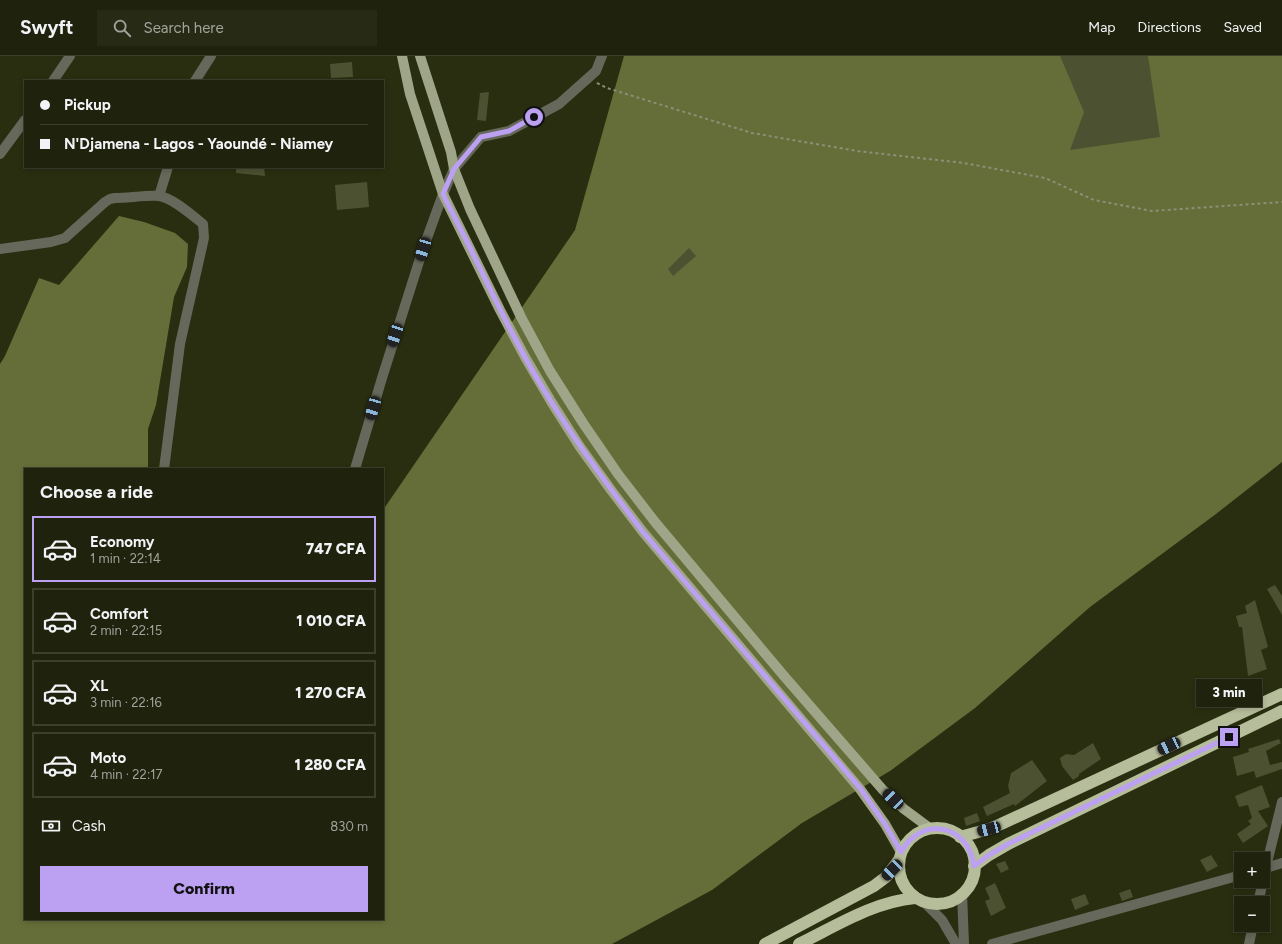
<!DOCTYPE html>
<meta charset="utf-8">
<style>
:root{--surface:#1f220c;--page:#272a15;--text:#f1f3f6;--muted:#a1a49d;--line:#3c3f2d;--accent:#bca0f2}
body{margin:0;font-family:Figtree,sans-serif;background:var(--page);color:var(--text);height:100vh;display:flex;flex-direction:column;font-size:15px;white-space:nowrap}
*{box-sizing:border-box;margin:0}
p{font-size:13px;color:var(--muted)}
.icon{flex:none;width:22px;height:22px;fill:none;stroke:currentColor;stroke-width:2;stroke-linecap:round;stroke-linejoin:round}
.map{position:relative;flex:1;overflow:hidden}
.side{position:absolute;left:24px;top:412px;width:360px;height:452px;display:flex;flex-direction:column;background:var(--surface);border-radius:0px;box-shadow:0 2px 6px #0003,0 0 0 1px var(--line)}
.side>*{flex:none}
.top-card{position:absolute;left:24px;top:24px;width:360px;height:88px;border-radius:0px;box-shadow:0 2px 6px #0003,0 0 0 1px var(--line);display:grid;align-content:center;height:88px;padding:0 16px;background:var(--surface)}
.fabs{position:absolute;left:1234px;top:796px;display:grid;gap:8px}
.fabs a{display:grid;place-items:center;width:36px;height:36px;border-radius:0px;background:var(--surface);box-shadow:0 2px 6px #0003,0 0 0 1px var(--line);font-size:20px}
.end{position:absolute;width:18px;height:18px;margin:-9px;border:5px solid #bca0f2;background:#111;box-shadow:0 0 0 2px #111}
.from{border-radius:50%}
.bubble{position:absolute;height:28px;border-radius:0px;background:var(--surface);box-shadow:0 2px 6px #0003,0 0 0 1px var(--line);font-size:13px;font-weight:800;line-height:28px;text-align:center}
.car{position:absolute;width:12px;height:24px;margin:-12px -6px;border-radius:5px;box-shadow:0 0 3px 1px #0007;background:linear-gradient(#222 24%,#8ab4d8 0 40%,#222 0 76%,#8ab4d8 0 86%,#222 0)}
.top-card b{display:flex;align-items:center;gap:14px;height:38px;font-size:15px}
.top-card b+b{border-top:1px solid var(--line)}
.top-card i{width:10px;height:10px;background:var(--text)}
ul{padding:0;list-style:none}
li{display:flex;align-items:center;gap:12px;height:66px;margin:0 8px 6px;padding:0 8px;border:2px solid var(--line);border-radius:0px}
li div{flex:1}
li b{display:block;font-size:15px}
li em{font-style:normal;font-weight:800}
li.selected{border-color:var(--accent)}
li>.icon{width:36px;height:36px;stroke-width:1.5}
h2{padding:0 16px;font-size:18px;line-height:48px}
.pay{display:flex;align-items:center;gap:10px;height:44px;padding:0 16px;font-size:15px}
.pay p{margin-inline-start:auto}
.button{display:flex;gap:8px;margin-top:auto;padding:8px 16px}
.button a{flex:1;height:46px;border-radius:0px;background:var(--accent);color:#111;font-size:16px;font-weight:800;line-height:46px;text-align:center}
header{display:flex;align-items:center;gap:24px;box-sizing:border-box;height:56px;padding:0 20px;background:var(--surface);border-bottom:1px solid var(--line)}
header strong{font-size:19px}
nav{display:flex;gap:22px;margin-inline-start:auto;font-size:14px}
.search{width:280px;height:36px;background:var(--page);display:flex;align-items:center;gap:10px;box-sizing:border-box;padding:0 14px;border-radius:0px;color:var(--muted);font-size:15px}
.map>svg:first-child{display:block}
</style>
<header>
<strong>Swyft</strong>
<div class="search"><svg class="icon" aria-label="search" viewBox="0 0 24 24"><circle cx="10" cy="10" r="6"/><path d="M15 15l6 6"/></svg>Search here</div>
<nav><a>Map</a><a>Directions</a><a>Saved</a></nav>
</header>
<div class="map">
<svg width="1282" height="888" viewBox="0 0 1282 888">
<rect width="100%" height="100%" fill="#292e10"/>
<polygon fill="#656e38" points="624,0 1282,0 1282,406 1216,458 1090,551 975,652 890,715 802,767 712,834 612,888 0,888 0,308 5,300 39,222 59,229 119,160 144,166 175,177 188,188 187,211 174,241 156,349 148,373 148,413 25,413 25,863 383,863 383,454 575,174"/>
<g fill="#4c5132">
<polygon points="1060,0 1148,0 1160,81 1070,94 1084,56"/>
<polygon points="352,6 353,21 331,22 330,8"/>
<polygon points="489,36 486,65 477,64 480,37"/>
<polygon points="236,111 264,111 265,120 236,117"/>
<polygon points="367,126 369,151 337,154 335,129"/>
<polygon points="689,192 696,200 673,220 668,213"/>
<polygon points="1275,529 1282,540 1282,559 1267,533"/>
<polygon points="1255,544 1268,591 1261,594 1267,613 1248,620 1242,571 1239,571 1236,560 1247,557 1245,550"/>
<polygon points="1279,683 1281,687 1266,695 1270,709 1282,706 1282,713 1256,722 1254,715 1237,720 1233,701 1249,696 1248,693"/>
<polygon points="1093,687 1101,703 1079,718 1079,720 1073,724 1062,710 1060,702 1066,698 1074,699"/>
<polygon points="1032,704 1047,725 1015,750 1014,748 987,760 983,751 1010,737 1008,730 1011,717"/>
<polygon points="1262,729 1270,751 1258,755 1268,770 1243,787 1237,778 1251,768 1248,765 1252,762 1248,749 1239,751 1235,740"/>
<polygon points="977,757 980,765 966,770 964,762"/>
<polygon points="1211,799 1218,810 1207,816 1200,804"/>
<polygon points="1005,805 1009,813 1001,817 996,808"/>
<polygon points="995,827 1006,852 991,860 985,845 990,843 985,832"/>
<polygon points="1130,833 1133,841 1122,845 1119,837"/>
<polygon points="1085,838 1089,848 1075,854 1071,843"/>
</g>
<g fill="none" stroke-linecap="round" stroke-linejoin="round">
<polyline stroke="#8b8f77" stroke-width="2" stroke-dasharray="3 3" stroke-linecap="butt" points="597,27 607,32 752,77 857,95 964,107 1045,122 1094,144 1152,155 1282,146"/>
<g stroke="#65685a" stroke-width="10">
<polyline points="53,25 70,0"/>
<polyline points="195,25 211,0"/>
<polyline points="0,98 25,64"/>
<polyline points="159,140 168,111"/>
<path d="M0,193L51,186L65,182L105,146L110,143L115,142C127,142 148,139 159,140C173,142 192,159 203,168L204,182L180,288L164,413"/>
<polyline points="355,413 382,322 423,193 443,138 454,113 481,81 509,75 559,48 596,15 602,0"/>
<polyline points="1263,813 1282,807"/>
<polyline points="1263,823 1282,746"/>
<polyline points="962,837 964,888"/>
<polyline points="925,847 942,864 956,888"/>
<polyline points="1258,847 1263,825"/>
<polyline points="992,888 1241,819"/>
<polyline points="1249,888 1253,869"/>
</g>
<g stroke="#9fa588" stroke-width="10">
<polyline points="402,0 410,38 443,138 500,254 525,301 552,347 580,391 611,434 643,476 860,733 885,768 901,796"/>
<polyline points="420,0 451,96 454,113 470,153 521,261 550,315 583,367 618,418 655,466 784,620 883,734 904,753 931,773"/>
</g>
<g stroke="#b6bd9a" stroke-width="12">
<circle cx="937" cy="810" r="38"/>
<polyline points="960,781 989,773 1001,768 1282,638"/>
<polyline points="974,810 989,799 1008,788 1282,655"/>
<polyline points="765,888 874,830 886,821 899,804"/>
<path d="M799,888C836,870 873,846 915,842"/>
</g>
</g>
<g fill="none" stroke-linecap="round" stroke-linejoin="round">
<path stroke="#bca0f2" stroke-width="5" d="M534,61L509,75L481,81L454,113L443,138C454,161 467,185 478,208C501,256 524,303 552,347C580,392 611,434 643,476L860,732L885,768L901,796C921,759 969,768 974,810L989,799L1008,788L1229,681"/>
</g>
</svg>
<div class="fabs">
<a>+</a>
<a>−</a>
</div>
<i class="end from" style="left:534px;top:61px"></i>
<i class="end" style="left:1229px;top:681px"></i>
<div class="bubble" style="left:1196px;top:623px;width:66px">3 min</div>
<i class="car" style="left:423px;top:193px;rotate:197deg"></i>
<i class="car" style="left:395px;top:279px;rotate:198deg"></i>
<i class="car" style="left:373px;top:352px;rotate:196deg"></i>
<i class="car" style="left:1169px;top:690px;rotate:245deg"></i>
<i class="car" style="left:893px;top:743px;rotate:314deg"></i>
<i class="car" style="left:989px;top:773px;rotate:255deg"></i>
<i class="car" style="left:892px;top:814px;rotate:225deg"></i>
<div class="top-card">
<b><i class="from"></i>Pickup</b>
<b><i></i>N'Djamena - Lagos - Yaoundé - Niamey</b>
</div>
<section class="side">
<h2>Choose a ride</h2>
<ul>
<li class="selected"><svg class="icon" aria-label="car" viewBox="0 0 24 24"><path d="M5 17H2v-5l4-1 3-4h7l3 4 3 1v5h-3M9 17h6M6 11h13"/><circle cx="7" cy="17" r="2"/><circle cx="17" cy="17" r="2"/></svg><div><b>Economy</b><p>1 min · 22:14</p></div><em>747 CFA</em></li>
<li><svg class="icon" aria-label="car" viewBox="0 0 24 24"><path d="M5 17H2v-5l4-1 3-4h7l3 4 3 1v5h-3M9 17h6M6 11h13"/><circle cx="7" cy="17" r="2"/><circle cx="17" cy="17" r="2"/></svg><div><b>Comfort</b><p>2 min · 22:15</p></div><em>1 010 CFA</em></li>
<li><svg class="icon" aria-label="car" viewBox="0 0 24 24"><path d="M5 17H2v-5l4-1 3-4h7l3 4 3 1v5h-3M9 17h6M6 11h13"/><circle cx="7" cy="17" r="2"/><circle cx="17" cy="17" r="2"/></svg><div><b>XL</b><p>3 min · 22:16</p></div><em>1 270 CFA</em></li>
<li><svg class="icon" aria-label="car" viewBox="0 0 24 24"><path d="M5 17H2v-5l4-1 3-4h7l3 4 3 1v5h-3M9 17h6M6 11h13"/><circle cx="7" cy="17" r="2"/><circle cx="17" cy="17" r="2"/></svg><div><b>Moto</b><p>4 min · 22:17</p></div><em>1 280 CFA</em></li>
</ul>
<div class="pay"><svg class="icon" aria-label="cash" viewBox="0 0 24 24"><path d="M3 7h18v10H3z"/><circle cx="12" cy="12" r="2"/></svg>Cash<p>830 m</p></div>
<div class="button"><a>Confirm</a></div>
</section>
</div>
